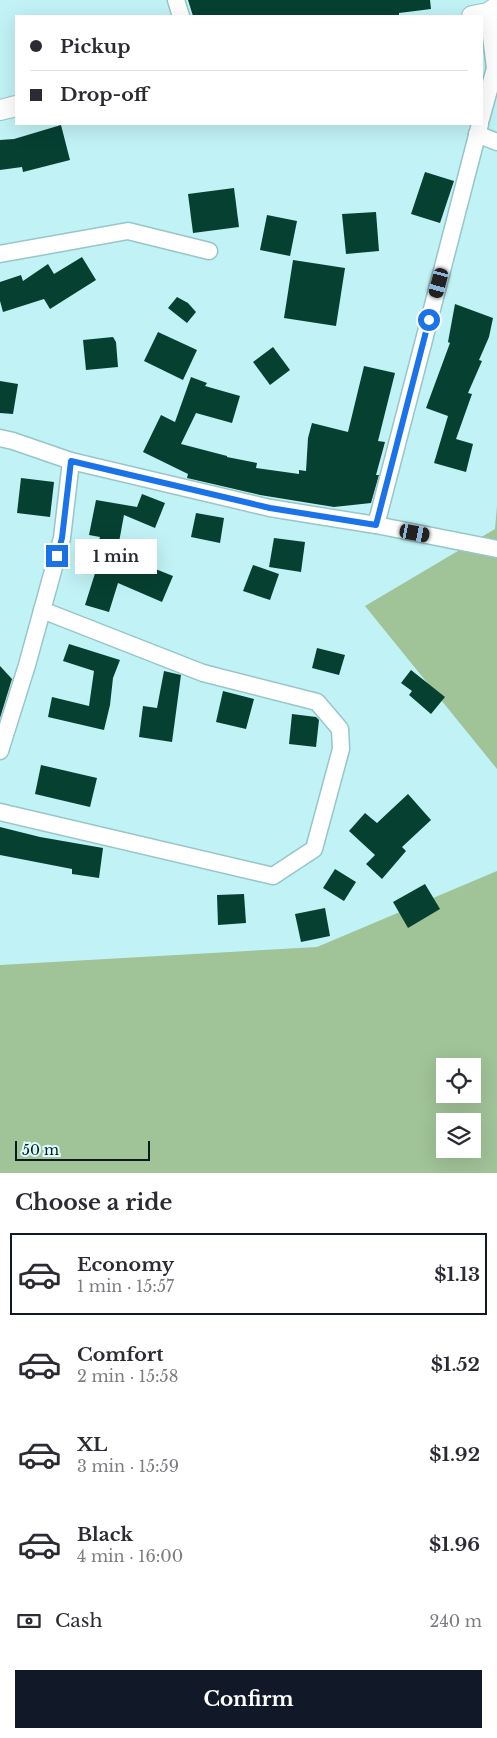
<!DOCTYPE html>
<meta charset="utf-8">
<style>
:root{--surface:#fff;--page:#f2f2f3;--text:#2b2b33;--muted:#7c7c81;--line:#e1e1e2;--accent:#111827}
body{margin:0;font-family:"Libre Baskerville",serif;background:var(--page);color:var(--text);height:100vh;display:flex;flex-direction:column;font-size:19px;white-space:nowrap}
*{box-sizing:border-box;margin:0}
p{font-size:16px;color:var(--muted)}
.icon{flex:none;width:28px;height:28px;fill:none;stroke:currentColor;stroke-width:2;stroke-linecap:round;stroke-linejoin:round}
.map{position:relative;height:1173px;overflow:hidden}
.sheet{display:flex;flex-direction:column;background:var(--surface);flex:1}
.sheet>*{flex:none}
.guide{position:absolute;left:15px;top:15px;width:468px;height:110px;border-radius:0px;box-shadow:0 5px 20px #0002;display:grid;align-content:center;height:110px;padding:0 15px;background:var(--surface)}
.buttons{position:absolute;left:436px;top:1058px;display:grid;gap:10px}
.buttons a{display:grid;place-items:center;width:45px;height:45px;border-radius:0px;background:var(--surface);box-shadow:0 5px 20px #0002;font-size:25px}
.scale{position:absolute;left:15px;bottom:12px;width:135px;box-sizing:border-box;padding-left:5px;border:2px solid #091b1d;border-top:0;font-size:14px;line-height:18px;white-space:nowrap;color:#091b1d;-webkit-text-stroke:4px #defbfd;paint-order:stroke}
.end{position:absolute;width:22px;height:22px;margin:-11px;border:6px solid #1a73e8;background:#fff;box-shadow:0 0 0 2px #fff}
.from{border-radius:50%}
.bubble{position:absolute;height:35px;border-radius:0px;background:var(--surface);box-shadow:0 5px 20px #0002;font-size:16px;font-weight:700;line-height:35px;text-align:center}
.car{position:absolute;width:15px;height:30px;margin:-15px -8px;border-radius:6px;box-shadow:0 0 4px 1px #0007;background:linear-gradient(#222 24%,#8ab4d8 0 40%,#222 0 76%,#8ab4d8 0 86%,#222 0)}
.guide b{display:flex;align-items:center;gap:18px;height:48px;font-size:19px}
.guide b+b{border-top:1px solid var(--line)}
.guide i{width:12px;height:12px;background:var(--text)}
ul{padding:0;list-style:none}
li{display:flex;align-items:center;gap:15px;height:82px;margin:0 10px 8px;padding:0 5px;border:2px solid transparent;border-radius:0px}
li div{flex:1}
li b{display:block;font-size:19px}
li em{font-style:normal;font-weight:700}
li.current{border-color:var(--accent)}
li>.icon{width:45px;height:45px;stroke-width:1.5}
h2{padding:0 15px;font-size:22px;line-height:60px}
.pay{display:flex;align-items:center;gap:12px;height:55px;padding:0 15px;font-size:19px}
.pay p{margin-inline-start:auto}
.action{display:flex;gap:10px;margin-top:auto;padding:10px 15px}
.action a{flex:1;height:58px;border-radius:0px;background:var(--accent);color:#fff;font-size:20px;font-weight:700;line-height:58px;text-align:center}
.map>svg:first-child{display:block}
</style>
<div class="map">
<svg width="497" height="1173" viewBox="0 0 497 1173">
<rect width="100%" height="100%" fill="#c1f2f5"/>
<g fill="#a1c398" fill-rule="evenodd">
<polygon points="497,506 497,769 365,606 495,529"/>
<path d="M497,871V1173H0V965L317,947ZM445,1066H472V1094H445ZM445,1121H472V1149H445Z"/>
</g>
<g fill="#064031">
<polygon points="188,0 430,0 431,9 399,13 399,16 193,16"/>
<polygon points="61,125 70,160 23,172 22,167 0,170 0,140 14,139"/>
<polygon points="425,172 454,181 440,223 411,214"/>
<polygon points="234,188 239,227 193,233 188,194"/>
<polygon points="376,212 379,251 346,254 342,214"/>
<polygon points="267,215 297,221 290,256 260,250"/>
<polygon points="82,257 96,280 50,309 44,299 3,312 0,301 0,282 21,275 23,281 48,264 54,274"/>
<polygon points="293,260 345,268 336,326 284,318"/>
<polygon points="177,297 188,303 196,312 187,323 168,308"/>
<polygon points="455,304 493,318 489,337 479,360 482,361 468,393 472,394 456,439 473,444 466,472 434,463 448,416 426,408 450,343 448,342"/>
<polygon points="158,332 197,350 183,380 144,361"/>
<polygon points="113,337 116,342 118,367 86,370 83,340"/>
<polygon points="273,347 290,370 270,385 253,362"/>
<polygon points="364,366 395,373 378,441 385,442 376,475 379,475 371,503 334,507 260,495 187,478 188,474 143,452 161,415 175,422 191,377 207,383 205,386 240,396 232,423 196,413 181,444 227,456 227,457 257,463 256,468 299,474 299,470 306,471 308,438 312,423 348,432"/>
<polygon points="0,381 18,384 13,414 0,413"/>
<polygon points="21,478 54,482 50,517 17,513"/>
<polygon points="142,494 165,503 155,528 124,515 117,553 134,557 133,560 173,576 162,602 118,583 109,612 85,605 97,567 92,566 100,537 89,535 96,500 137,507"/>
<polygon points="196,513 224,518 220,543 191,537"/>
<polygon points="274,538 305,542 301,572 269,567"/>
<polygon points="253,565 279,574 270,600 243,591"/>
<polygon points="69,644 120,660 113,678 110,705 104,730 48,717 52,697 89,706 94,671 63,661"/>
<polygon points="317,648 345,655 339,675 312,668"/>
<polygon points="0,666 12,679 0,718"/>
<polygon points="411,670 445,697 431,714 409,695 412,691 401,683"/>
<polygon points="164,671 181,675 172,742 139,737 143,706 157,708"/>
<polygon points="223,691 254,699 246,729 216,722"/>
<polygon points="292,714 316,717 319,720 316,747 289,744"/>
<polygon points="41,765 97,778 90,807 35,794"/>
<polygon points="408,794 431,820 402,847 406,851 382,879 366,864 375,855 349,831 365,813 377,823"/>
<polygon points="0,827 40,837 103,848 99,878 72,874 72,869 0,855"/>
<polygon points="335,869 356,882 344,901 323,888"/>
<polygon points="425,884 440,909 408,928 393,902"/>
<polygon points="244,894 246,923 218,925 217,895"/>
<polygon points="325,908 330,936 301,942 295,914"/>
</g>
<g fill="none" stroke-linecap="round" stroke-linejoin="round">
<g stroke="#96c6c8" stroke-width="19">
<g id="minor">
<polyline points="176,0 181,16"/>
<polyline points="481,119 495,68 488,13"/>
<polyline points="477,134 497,142"/>
<polyline points="0,254 128,231 209,251"/>
<polyline points="0,438 13,441 71,461 270,508 376,525 480,124"/>
<polyline points="376,525 497,549"/>
<polyline points="0,751 27,665 62,538 71,461"/>
<polyline points="0,812 273,876 314,849 341,749 340,729 317,702 203,673 42,610"/>
</g>
</g>
<g stroke="#96c6c8" stroke-width="22">
<g id="tertiary">
<polyline points="472,16 488,13 497,7"/>
<polyline points="0,110 16,106"/>
</g>
</g>
<use href="#minor" stroke="#fff" stroke-width="16"/>
<use href="#tertiary" stroke="#fff" stroke-width="20"/>
</g>
<g fill="none" stroke-linecap="round" stroke-linejoin="round">
<polyline stroke="#1a73e8" stroke-width="6" points="57,556 62,538 71,461 270,508 376,525 429,320"/>
</g>
</svg>
<div class="buttons">
<a><svg class="icon" aria-label="locate" viewBox="0 0 24 24"><circle cx="12" cy="12" r="6"/><path d="M12 2v4M12 18v4M2 12h4M18 12h4"/></svg></a>
<a><svg class="icon" aria-label="layers" viewBox="0 0 24 24"><path d="M12 4l9 5-9 5-9-5zM3 14l9 5 9-5"/></svg></a>
</div>
<div class="scale">50 m</div>
<i class="end from" style="left:429px;top:320px"></i>
<i class="end" style="left:57px;top:556px"></i>
<div class="bubble" style="left:75px;top:539px;width:82px">1 min</div>
<i class="car" style="left:439px;top:283px;rotate:195deg"></i>
<i class="car" style="left:415px;top:533px;rotate:101deg"></i>
<div class="guide">
<b><i class="from"></i>Pickup</b>
<b><i></i>Drop-off</b>
</div>
</div>
<section class="sheet">
<h2>Choose a ride</h2>
<ul>
<li class="current"><svg class="icon" aria-label="car" viewBox="0 0 24 24"><path d="M5 17H2v-5l4-1 3-4h7l3 4 3 1v5h-3M9 17h6M6 11h13"/><circle cx="7" cy="17" r="2"/><circle cx="17" cy="17" r="2"/></svg><div><b>Economy</b><p>1 min · 15:57</p></div><em>$1.13</em></li>
<li><svg class="icon" aria-label="car" viewBox="0 0 24 24"><path d="M5 17H2v-5l4-1 3-4h7l3 4 3 1v5h-3M9 17h6M6 11h13"/><circle cx="7" cy="17" r="2"/><circle cx="17" cy="17" r="2"/></svg><div><b>Comfort</b><p>2 min · 15:58</p></div><em>$1.52</em></li>
<li><svg class="icon" aria-label="car" viewBox="0 0 24 24"><path d="M5 17H2v-5l4-1 3-4h7l3 4 3 1v5h-3M9 17h6M6 11h13"/><circle cx="7" cy="17" r="2"/><circle cx="17" cy="17" r="2"/></svg><div><b>XL</b><p>3 min · 15:59</p></div><em>$1.92</em></li>
<li><svg class="icon" aria-label="car" viewBox="0 0 24 24"><path d="M5 17H2v-5l4-1 3-4h7l3 4 3 1v5h-3M9 17h6M6 11h13"/><circle cx="7" cy="17" r="2"/><circle cx="17" cy="17" r="2"/></svg><div><b>Black</b><p>4 min · 16:00</p></div><em>$1.96</em></li>
</ul>
<div class="pay"><svg class="icon" aria-label="cash" viewBox="0 0 24 24"><path d="M3 7h18v10H3z"/><circle cx="12" cy="12" r="2"/></svg>Cash<p>240 m</p></div>
<div class="action"><a>Confirm</a></div>
</section>
